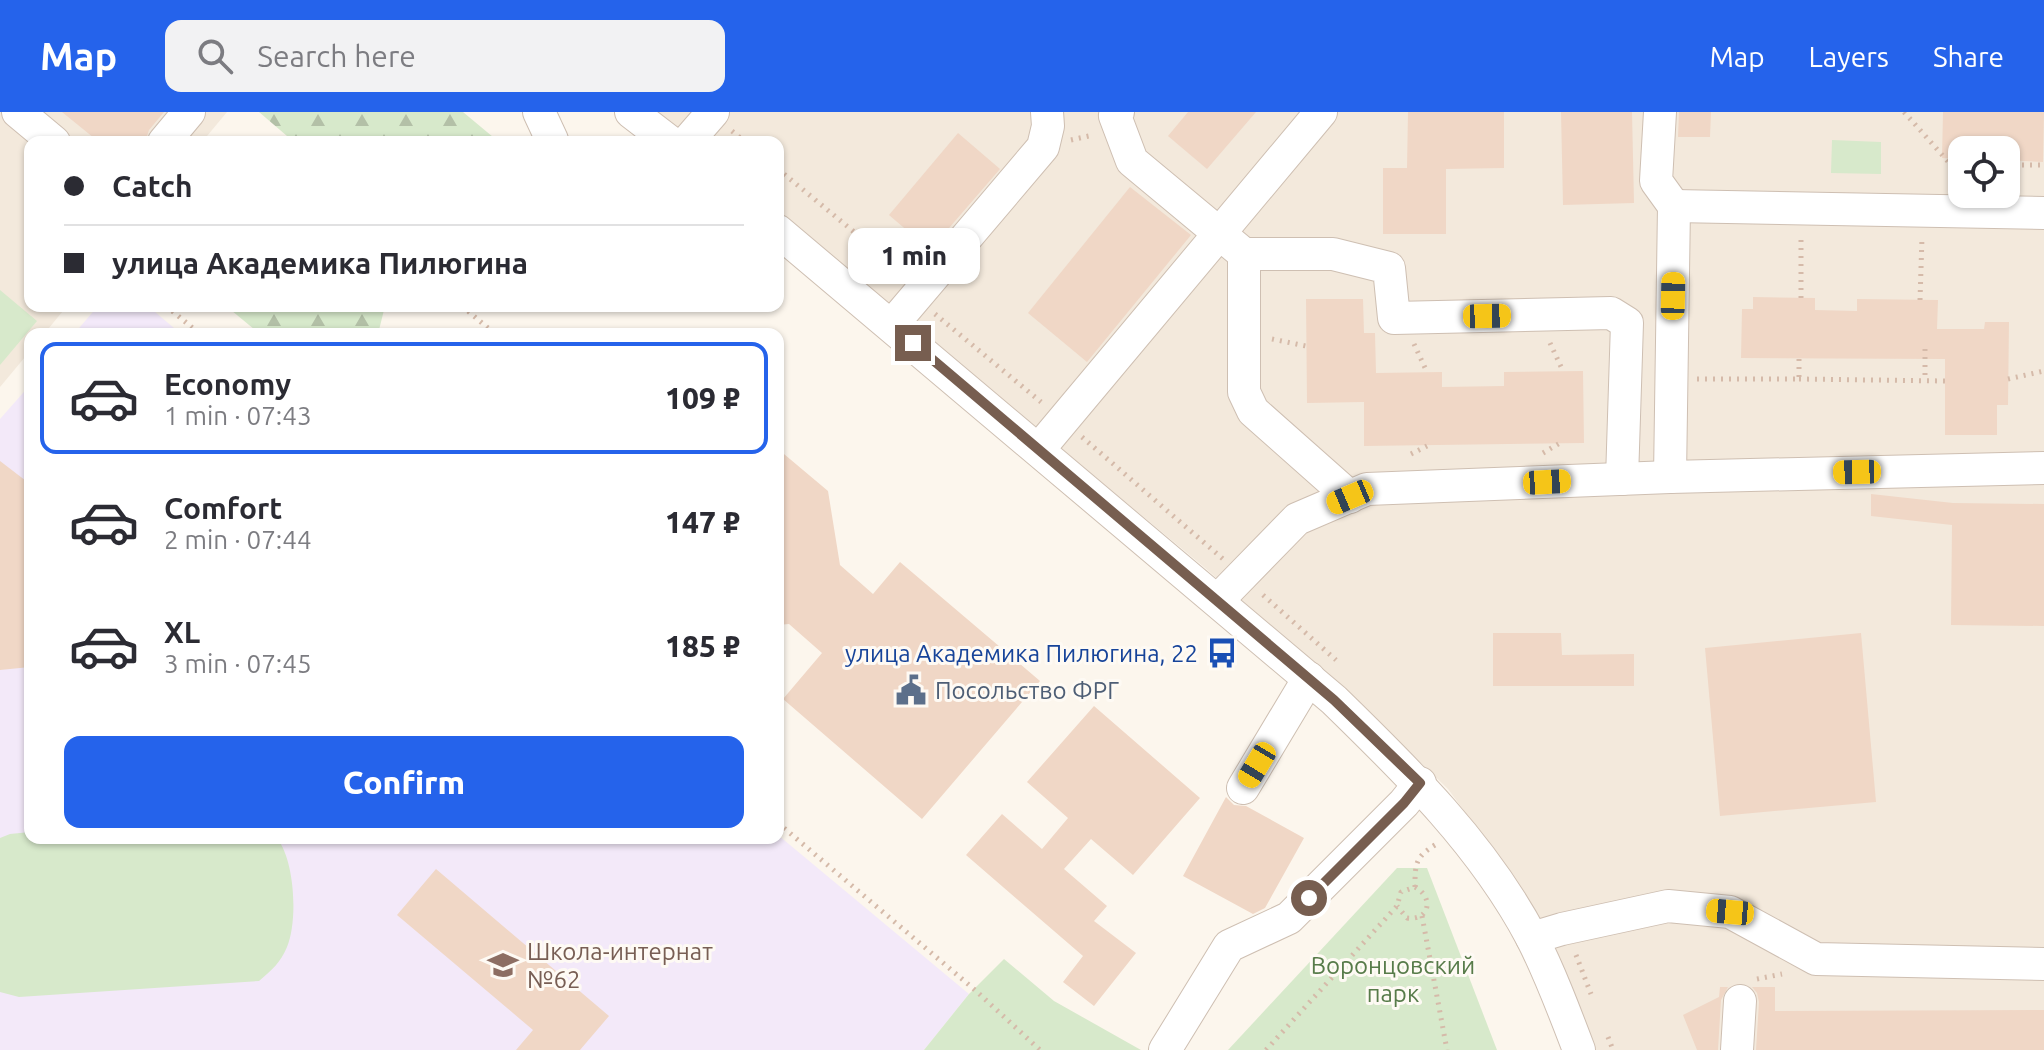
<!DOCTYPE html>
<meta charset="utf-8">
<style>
:root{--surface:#fff;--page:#f2f2f3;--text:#2b2b33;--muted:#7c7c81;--line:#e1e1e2;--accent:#2563eb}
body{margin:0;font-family:Ubuntu,sans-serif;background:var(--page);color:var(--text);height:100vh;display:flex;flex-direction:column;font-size:30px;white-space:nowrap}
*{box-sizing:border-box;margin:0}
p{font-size:26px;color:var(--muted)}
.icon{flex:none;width:44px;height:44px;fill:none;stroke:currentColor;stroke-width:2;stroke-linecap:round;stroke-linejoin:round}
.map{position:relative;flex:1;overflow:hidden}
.details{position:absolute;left:24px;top:216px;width:760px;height:516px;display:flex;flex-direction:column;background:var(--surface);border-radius:16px;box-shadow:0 2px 6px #0004}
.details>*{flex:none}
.guide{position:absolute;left:24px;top:24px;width:760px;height:176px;border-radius:16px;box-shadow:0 2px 6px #0004;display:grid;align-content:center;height:176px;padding:0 40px;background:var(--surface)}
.tools{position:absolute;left:1948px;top:24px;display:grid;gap:16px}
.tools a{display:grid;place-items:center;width:72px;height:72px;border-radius:16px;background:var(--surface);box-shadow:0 2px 6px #0004;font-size:40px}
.end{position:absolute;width:36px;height:36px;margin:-18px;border:10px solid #775e50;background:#fff;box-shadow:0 0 0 4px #fff}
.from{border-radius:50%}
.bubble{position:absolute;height:56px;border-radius:16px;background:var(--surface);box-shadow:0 2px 6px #0004;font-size:26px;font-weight:800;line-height:56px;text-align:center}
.car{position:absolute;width:24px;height:48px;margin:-24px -12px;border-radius:10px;box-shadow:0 0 6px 2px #0007;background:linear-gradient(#f5c518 24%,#345 0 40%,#f5c518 0 76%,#345 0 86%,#f5c518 0)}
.guide b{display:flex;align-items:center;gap:28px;height:76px;font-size:30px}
.guide b+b{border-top:2px solid var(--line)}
.guide i{width:20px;height:20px;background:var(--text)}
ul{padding:14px 0 0;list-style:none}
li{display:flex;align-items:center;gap:24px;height:112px;margin:0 16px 12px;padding:0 24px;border:4px solid transparent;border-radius:16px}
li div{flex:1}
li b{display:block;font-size:30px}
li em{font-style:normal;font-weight:800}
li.active{border-color:var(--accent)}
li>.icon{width:72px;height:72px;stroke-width:1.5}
.primary-button{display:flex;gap:16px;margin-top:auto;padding:16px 40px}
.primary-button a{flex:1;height:92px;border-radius:16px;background:var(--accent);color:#fff;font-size:32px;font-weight:800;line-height:92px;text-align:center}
header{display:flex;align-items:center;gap:48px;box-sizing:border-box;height:112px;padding:0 40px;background:var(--accent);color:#fff}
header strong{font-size:38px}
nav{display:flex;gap:44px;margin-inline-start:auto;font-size:28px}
.search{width:560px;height:72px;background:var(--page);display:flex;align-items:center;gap:20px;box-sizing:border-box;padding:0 28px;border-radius:16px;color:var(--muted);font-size:30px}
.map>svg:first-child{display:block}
</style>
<header>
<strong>Map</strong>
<div class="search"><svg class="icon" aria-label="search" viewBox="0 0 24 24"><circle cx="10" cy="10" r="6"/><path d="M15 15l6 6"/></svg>Search here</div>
<nav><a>Map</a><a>Layers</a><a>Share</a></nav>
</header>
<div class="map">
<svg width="2044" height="938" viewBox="0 0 2044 938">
<defs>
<pattern id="forest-firs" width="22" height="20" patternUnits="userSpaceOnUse" patternTransform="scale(2)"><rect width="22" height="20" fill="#d7e9cb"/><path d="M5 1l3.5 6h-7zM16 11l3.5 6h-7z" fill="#b3c0a7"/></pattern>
</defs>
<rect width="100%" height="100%" fill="#fcf6ed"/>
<g fill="#f3e9dc" fill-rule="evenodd">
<polygon points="0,0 227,0 202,30 30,30 30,194 67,194 44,222 30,222 30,239 0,275"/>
<path d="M655,0H2044V938H1596L1568,867L1495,741L1448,677L1372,604L1204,455L778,102V30H692ZM1962,38H2006V82H1962Z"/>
</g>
<g fill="#f3e9f9">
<polygon points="98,194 148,194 181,222 74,222"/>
<polygon points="30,273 30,726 778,726 778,723 969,882 924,938 0,938 0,307"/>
</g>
<g fill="url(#forest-firs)">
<polygon points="259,0 463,0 499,30 294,30"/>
<polygon points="226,194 385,194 378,222 260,222"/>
</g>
<g fill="#d7e9cb">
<polygon points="1832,28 1881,30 1881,62 1831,61"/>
<polygon points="0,178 37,209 0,253"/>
<path d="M30,720V726H277C295,749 298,809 287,835C281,850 271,859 259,869L19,885L0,880V726L10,722Z"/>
<polygon points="1397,756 1427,756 1497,938 1228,938"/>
<polygon points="1004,847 1054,889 1141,938 924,938 969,882"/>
</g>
<g fill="#f0d7c6">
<polygon points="62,0 164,0 149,18 145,30 99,30"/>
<polygon points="1188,0 1256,0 1207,57 1168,24"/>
<polygon points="1408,0 1504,0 1504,56 1446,57 1446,122 1383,122 1383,56 1407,56"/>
<polygon points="1561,0 1632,0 1634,91 1563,93"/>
<polygon points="1679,0 1711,0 1710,25 1678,25"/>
<polygon points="1943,0 2044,0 2043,50 2006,48 2006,38 1962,38 1962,47 1942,46"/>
<polygon points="958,21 1000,57 930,138 889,103"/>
<polygon points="1130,75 1191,123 1087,250 1028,201"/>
<polygon points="1753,185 1815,186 1815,198 1857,199 1857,187 1938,188 1937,217 1984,217 1985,210 2009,210 2008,293 1997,293 1997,323 1945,323 1945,247 1741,246 1742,197 1753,197"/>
<polygon points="1306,187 1363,187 1364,221 1375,221 1376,261 1442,260 1442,275 1504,274 1504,260 1583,259 1584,331 1364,334 1364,290 1307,291"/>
<polygon points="778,337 828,379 840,453 873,482 900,450 1040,569 922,707 783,587 822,541 789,512 778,513"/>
<polygon points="0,349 30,372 30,555 0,558"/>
<polygon points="1871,382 1953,391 2044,392 2044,514 1951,513 1952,413 1871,404"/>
<polygon points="1493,521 1561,521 1562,543 1634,542 1634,574 1493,574"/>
<polygon points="1861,521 1876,690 1720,704 1705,536"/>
<polygon points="1094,594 1200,686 1133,763 1091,727 1064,757 1107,794 1094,809 1136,841 1094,894 1063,870 1083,844 966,743 1002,702 1042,737 1068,706 1027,670"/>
<polygon points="1226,685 1234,693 1246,694 1304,726 1265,796 1253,802 1183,764"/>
<polygon points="436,757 609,904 580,938 516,938 533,918 397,803"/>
<polygon points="1720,875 1728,875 1721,888 1718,938 1697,938 1683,903 1719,885"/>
<polygon points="1752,875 1775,875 1775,899 2044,898 2044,938 1756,938 1759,890 1757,881"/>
</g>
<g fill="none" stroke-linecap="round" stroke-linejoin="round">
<g stroke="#cebfb2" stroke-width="34">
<g id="minor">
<polyline points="18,0 54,30"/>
<polyline points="539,0 552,28"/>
<polyline points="631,0 670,30"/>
<polyline points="1118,0 1115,4 1132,49 1244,142 1244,280 1253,299 1350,385"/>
<polyline points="1660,0 1656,69 1674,94 1670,365"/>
<polyline points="164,30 189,0"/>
<polyline points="687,30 713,0"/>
<polyline points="1674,94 2044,101"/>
<path d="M778,119L1334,588C1408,660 1483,733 1532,826C1550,861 1565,901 1579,938"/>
<polyline points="1244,142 1333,142 1389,156 1394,206 1611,201 1627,211 1622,367"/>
<polyline points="892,213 1043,35 1048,14 1047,0"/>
<polyline points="1039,337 1321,0"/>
<polyline points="1218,488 1297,407 1367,377 1670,365 2044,356"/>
<polyline points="1243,676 1309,566"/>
<polyline points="1532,826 1562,817 1668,794 1730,800 1816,847 2044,852"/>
<polyline points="1165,938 1229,834 1289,806 1404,691 1420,671"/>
<polyline points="1737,938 1740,889"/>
</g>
</g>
<g stroke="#d5baa9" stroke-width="5" stroke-dasharray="2 6" stroke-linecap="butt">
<polyline points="1904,0 1952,54 1962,53"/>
<polyline points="732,19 745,30"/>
<polyline points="1071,28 1093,23"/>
<polyline points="2006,53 2044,53"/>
<polyline points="778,57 900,158"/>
<polyline points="1801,186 1801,123"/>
<polyline points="1920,188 1922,125"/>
<polyline points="166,194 200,222"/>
<polyline points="462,194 495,222"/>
<polyline points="935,202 1041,290"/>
<polyline points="1272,227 1306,234"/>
<polyline points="1550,231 1563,259"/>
<polyline points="1414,232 1427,260"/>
<polyline points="1925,237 1925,268"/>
<polyline points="1697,267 1799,267 1799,246"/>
<polyline points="1799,267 1945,269"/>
<polyline points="2008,267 2044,259"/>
<polyline points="1082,325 1223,447"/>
<polyline points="1543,341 1560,331"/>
<polyline points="1411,342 1429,333"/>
<polyline points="1263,483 1336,548"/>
<polyline points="778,711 975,878 1040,938"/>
<path d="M1415,775C1415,753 1415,745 1435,733"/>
<polyline points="1422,804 1447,938"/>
<polyline points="1576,843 1591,882"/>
<polyline points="1757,867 1782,862"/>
<polyline points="1608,925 1613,938"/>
<path d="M1266,938L1397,794L1401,780L1415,775C1434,785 1430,809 1407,806L1397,794"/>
</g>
<use href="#minor" stroke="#fff" stroke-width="32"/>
</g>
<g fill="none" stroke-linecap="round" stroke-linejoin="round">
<polyline stroke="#775e50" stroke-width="10" points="913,231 1334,588 1420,671 1404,691 1309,786"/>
</g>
<defs>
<g id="bus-bare" transform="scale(2.4)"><path d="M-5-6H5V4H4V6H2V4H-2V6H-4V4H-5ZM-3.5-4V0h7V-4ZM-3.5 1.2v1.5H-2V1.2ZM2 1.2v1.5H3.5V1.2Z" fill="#1a4fb4" stroke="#fefaf4" stroke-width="2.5" paint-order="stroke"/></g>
<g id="civic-bare" transform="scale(2.4)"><path d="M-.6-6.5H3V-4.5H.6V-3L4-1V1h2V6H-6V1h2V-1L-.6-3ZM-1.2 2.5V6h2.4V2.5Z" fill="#5c6f8a" stroke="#fefaf4" stroke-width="2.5" paint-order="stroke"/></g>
<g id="school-bare" transform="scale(2.4)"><path d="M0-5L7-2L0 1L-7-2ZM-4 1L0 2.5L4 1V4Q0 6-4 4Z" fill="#8d6e63" stroke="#fefaf4" stroke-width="2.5" paint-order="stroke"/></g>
</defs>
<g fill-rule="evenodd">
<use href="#bus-bare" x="1222" y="541"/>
<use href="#civic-bare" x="911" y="578"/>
<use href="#school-bare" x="503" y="853"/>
</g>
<g text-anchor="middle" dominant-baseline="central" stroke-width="6" stroke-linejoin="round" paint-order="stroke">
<g font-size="24" fill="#164399" stroke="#fefaf4" text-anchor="end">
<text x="1198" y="541">улица Академика Пилюгина, 22</text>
</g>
<g font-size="24" fill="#4e5e75" stroke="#fefaf4" text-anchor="start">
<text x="935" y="578">Посольство ФРГ</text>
</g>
<g font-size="24" fill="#785e54" stroke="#fefaf4" text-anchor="start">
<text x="527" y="839">Школа-интернат<tspan x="527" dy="28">№62</tspan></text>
</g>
<g font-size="24" fill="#577b49" stroke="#fefaf4">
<text x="1393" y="853">Воронцовский<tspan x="1393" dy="28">парк</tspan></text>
</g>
</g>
</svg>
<div class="tools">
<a><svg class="icon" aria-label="locate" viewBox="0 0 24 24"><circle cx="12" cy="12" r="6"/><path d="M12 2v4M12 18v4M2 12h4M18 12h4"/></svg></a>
</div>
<i class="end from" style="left:1309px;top:786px"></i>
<i class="end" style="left:913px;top:231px"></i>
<div class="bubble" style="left:848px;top:116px;width:132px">1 min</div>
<i class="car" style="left:1673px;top:184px;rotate:1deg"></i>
<i class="car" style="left:1487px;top:204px;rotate:89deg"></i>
<i class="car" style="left:1857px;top:360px;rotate:269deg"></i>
<i class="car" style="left:1547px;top:370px;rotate:87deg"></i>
<i class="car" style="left:1350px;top:385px;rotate:247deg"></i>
<i class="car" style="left:1257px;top:653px;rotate:211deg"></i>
<i class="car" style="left:1730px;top:800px;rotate:275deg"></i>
<div class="guide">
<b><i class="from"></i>Catch</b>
<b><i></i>улица Академика Пилюгина</b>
</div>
<section class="details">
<ul>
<li class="active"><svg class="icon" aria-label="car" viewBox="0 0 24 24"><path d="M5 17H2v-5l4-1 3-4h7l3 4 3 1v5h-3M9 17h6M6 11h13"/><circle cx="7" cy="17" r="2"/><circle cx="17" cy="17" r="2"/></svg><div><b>Economy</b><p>1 min · 07:43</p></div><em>109 ₽</em></li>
<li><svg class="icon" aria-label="car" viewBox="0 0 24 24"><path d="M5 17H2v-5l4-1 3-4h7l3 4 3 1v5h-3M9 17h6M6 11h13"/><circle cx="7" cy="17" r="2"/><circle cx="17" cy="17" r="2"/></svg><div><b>Comfort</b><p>2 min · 07:44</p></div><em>147 ₽</em></li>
<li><svg class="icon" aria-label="car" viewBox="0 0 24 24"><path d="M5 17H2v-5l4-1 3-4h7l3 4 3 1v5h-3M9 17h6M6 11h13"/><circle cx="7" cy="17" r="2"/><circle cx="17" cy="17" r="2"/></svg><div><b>XL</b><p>3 min · 07:45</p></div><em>185 ₽</em></li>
</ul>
<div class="primary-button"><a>Confirm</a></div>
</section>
</div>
